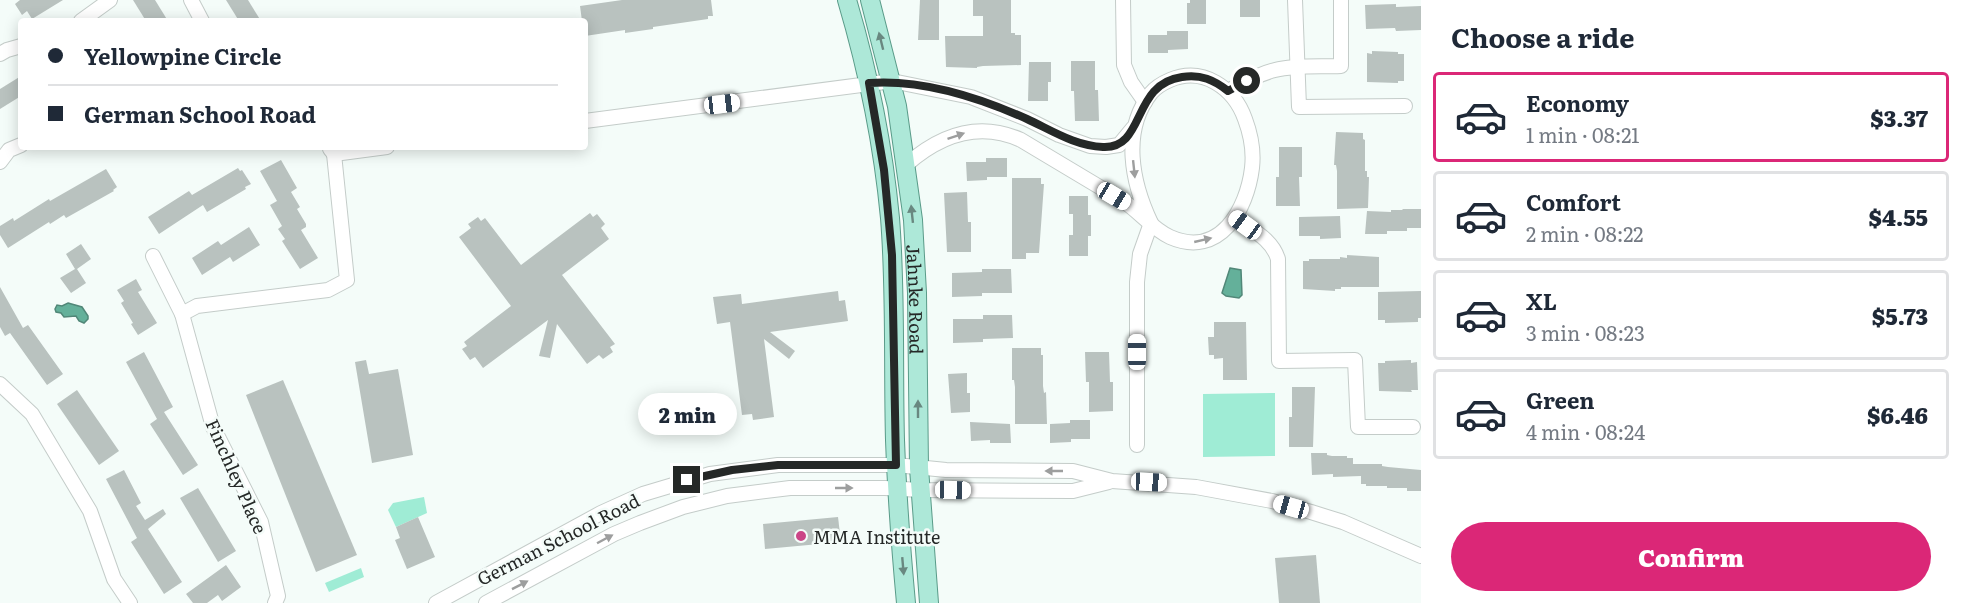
<!DOCTYPE html>
<meta charset="utf-8">
<style>
:root{--surface:#fff;--page:#f2f2f3;--text:#1f2937;--muted:#747a83;--line:#e0e1e3;--accent:#db2777}
body{margin:0;font-family:Literata,serif;background:var(--page);color:var(--text);height:100vh;display:flex;flex-direction:column;font-size:22px;white-space:nowrap}
*{box-sizing:border-box;margin:0}
p{font-size:20px;color:var(--muted)}
.icon{flex:none;width:33px;height:33px;fill:none;stroke:currentColor;stroke-width:2;stroke-linecap:round;stroke-linejoin:round}
.map{position:relative;flex:1;overflow:hidden}
.side{display:flex;flex-direction:column;background:var(--surface);width:540px}
.side>*{flex:none}
.top-card{position:absolute;left:18px;top:18px;width:570px;height:132px;border-radius:6px;box-shadow:0 3px 15px #0003;display:grid;align-content:center;height:132px;padding:0 30px;background:var(--surface)}
.end{position:absolute;width:27px;height:27px;margin:-14px;border:8px solid #252827;background:#fff;box-shadow:0 0 0 3px #fff}
.from{border-radius:50%}
.bubble{position:absolute;height:42px;border-radius:21px;background:var(--surface);box-shadow:0 3px 15px #0003;font-size:20px;font-weight:800;line-height:42px;text-align:center}
.car{position:absolute;width:18px;height:36px;margin:-18px -9px;border-radius:8px;box-shadow:0 0 4px 2px #0007;background:linear-gradient(#fff 24%,#345 0 40%,#fff 0 76%,#345 0 86%,#fff 0)}
.top-card b{display:flex;align-items:center;gap:21px;height:57px;font-size:22px}
.top-card b+b{border-top:2px solid var(--line)}
.top-card i{width:15px;height:15px;background:var(--text)}
ul{padding:0;list-style:none}
li{display:flex;align-items:center;gap:18px;height:90px;margin:0 12px 9px;padding:0 18px;border:3px solid var(--line);border-radius:6px}
li div{flex:1}
li b{display:block;font-size:22px}
li em{font-style:normal;font-weight:800}
li.current{border-color:var(--accent)}
li>.icon{width:54px;height:54px;stroke-width:1.5}
h2{padding:0 30px;font-size:27px;line-height:72px}
.button{display:flex;gap:12px;margin-top:auto;padding:12px 30px}
.button a{flex:1;height:69px;border-radius:36px;background:var(--accent);color:#fff;font-size:24px;font-weight:800;line-height:69px;text-align:center}
main{display:flex;flex:1;min-height:0}
.map>svg:first-child{display:block}
</style>
<main>
<div class="map">
<svg width="1421" height="603" viewBox="0 0 1421 603">
<rect width="100%" height="100%" fill="#f4fcf9"/>
<g fill="#9fecd5">
<polygon points="1275,393 1275,456 1203,457 1203,394"/>
<polygon points="424,497 427,513 396,527 388,510 393,503"/>
<polygon points="361,568 364,577 329,592 325,583"/>
</g>
<g fill="#64b09a" stroke="#518778" stroke-width="1.5">
<polygon points="1230,268 1241,270 1242,295 1239,298 1226,296 1222,293"/>
<polygon points="68,303 82,307 88,316 88,319 84,323 79,321 76,316 64,317 61,313 56,312 55,309 57,305 62,306"/>
</g>
<g fill="#b9c2bf">
<polygon points="20,0 63,0 32,19 27,11 22,15 15,4"/>
<polygon points="133,0 155,0 168,21 146,21"/>
<polygon points="226,0 248,0 261,21 239,21"/>
<polygon points="622,0 711,0 713,16 708,16 708,19 653,27 653,29 625,33 625,30 585,36 585,21 582,21 580,6"/>
<polygon points="920,0 939,0 939,40 918,40"/>
<polygon points="973,0 1011,0 1011,33 1015,33 1015,35 1021,35 1021,65 983,66 977,67 977,68 946,67 945,36 983,36 983,16 973,16"/>
<polygon points="1190,0 1206,0 1206,24 1187,24 1187,3 1190,3"/>
<rect x="1240" y="0" width="20" height="17"/>
<polygon points="1396,4 1396,7 1421,6 1421,30 1396,31 1395,28 1366,29 1365,5"/>
<polygon points="1167,31 1188,31 1188,49 1168,50 1168,53 1148,53 1148,35 1167,35"/>
<polygon points="1372,51 1398,52 1398,54 1404,54 1404,81 1398,81 1398,83 1367,82 1367,53 1372,54"/>
<polygon points="1071,61 1095,61 1095,90 1098,90 1099,121 1075,121 1074,91 1071,91"/>
<polygon points="1029,62 1051,62 1051,82 1048,82 1048,101 1028,101"/>
<polygon points="21,76 21,96 0,109 0,89"/>
<polygon points="1336,132 1363,133 1363,139 1365,140 1365,171 1367,171 1367,177 1369,177 1368,208 1337,209 1337,171 1336,165 1334,165"/>
<polygon points="1279,147 1302,147 1302,177 1299,177 1300,206 1276,206 1276,177 1279,177"/>
<polygon points="986,158 1007,158 1007,177 987,177 987,180 967,181 966,162 986,162"/>
<polygon points="281,160 297,188 291,192 300,207 297,209 306,224 306,227 301,230 318,258 300,269 282,241 285,239 278,229 282,226 270,205 277,201 260,171"/>
<polygon points="238,168 240,171 242,170 251,184 245,187 246,189 207,212 203,205 159,234 148,217 189,191 192,195"/>
<polygon points="106,169 117,187 113,190 114,191 66,218 64,215 50,224 49,222 8,248 0,235 0,226 13,218 14,221 49,199 50,201"/>
<polygon points="1012,178 1041,178 1041,184 1044,184 1039,253 1026,253 1026,259 1012,259"/>
<polygon points="967,192 968,222 971,222 971,252 947,252 944,193"/>
<polygon points="1069,196 1088,196 1088,215 1091,215 1091,236 1088,236 1088,256 1069,256 1069,235 1073,235 1073,214 1069,214"/>
<polygon points="1402,209 1421,209 1421,228 1407,228 1407,231 1387,231 1387,234 1365,234 1367,211 1391,212 1391,210 1403,210"/>
<polygon points="590,213 593,217 597,214 605,224 601,228 609,239 562,275 615,344 610,347 613,352 603,359 599,355 587,364 557,324 550,358 539,356 548,320 483,368 475,357 470,360 462,349 467,346 464,342 511,306 459,237 471,228 468,224 478,217 481,221 485,218 521,265"/>
<polygon points="1340,216 1341,238 1320,239 1320,236 1299,236 1299,217"/>
<polygon points="249,227 260,245 233,262 230,257 202,275 192,258 218,241 221,245"/>
<polygon points="81,244 91,259 77,269 86,283 71,293 60,278 75,269 66,254"/>
<polygon points="1347,255 1379,257 1379,287 1341,287 1341,289 1335,289 1335,291 1303,289 1303,261 1309,261 1309,259 1340,259 1340,257 1347,258"/>
<polygon points="982,269 1011,269 1012,293 982,293 982,296 952,297 952,273 982,272"/>
<polygon points="136,279 142,290 138,292 157,323 138,335 131,324 133,323 121,303 124,301 117,290"/>
<polygon points="0,287 23,328 28,325 63,374 47,385 10,333 5,336 0,327"/>
<polygon points="838,291 839,301 845,300 848,321 770,332 795,351 789,359 764,339 774,417 753,420 752,414 742,415 730,322 717,324 713,297 741,294 742,304"/>
<polygon points="1421,291 1421,318 1418,318 1418,322 1385,323 1385,320 1378,320 1378,292"/>
<polygon points="983,315 1012,315 1013,338 983,339 983,342 953,343 953,319 983,319"/>
<polygon points="1214,322 1246,322 1247,380 1223,380 1223,358 1214,359 1214,355 1209,355 1208,337 1214,337"/>
<polygon points="1012,348 1041,348 1041,355 1043,355 1043,386 1044,393 1046,392 1047,424 1015,424 1015,387 1014,380 1012,380"/>
<polygon points="144,352 173,407 164,412 198,465 183,475 150,424 157,419 126,362"/>
<polygon points="1085,352 1109,352 1110,382 1113,382 1113,411 1089,412 1089,382 1086,382"/>
<polygon points="366,360 369,374 398,369 413,455 372,463 355,362"/>
<polygon points="1411,360 1411,363 1417,362 1418,390 1411,390 1412,392 1379,391 1378,363 1385,363 1385,361"/>
<polygon points="967,373 967,393 970,393 970,412 951,413 948,374"/>
<polygon points="283,380 357,555 316,572 246,395"/>
<polygon points="1292,387 1315,387 1313,447 1289,447 1289,417 1292,417"/>
<polygon points="77,390 119,451 99,465 57,404"/>
<polygon points="1070,420 1090,420 1090,439 1071,439 1071,442 1050,443 1050,424 1070,423"/>
<polygon points="970,422 1010,424 1011,443 990,443 990,440 971,441"/>
<polygon points="1311,453 1327,453 1327,455 1332,456 1347,456 1347,458 1353,458 1353,464 1382,464 1382,466 1388,467 1421,470 1421,491 1407,491 1407,488 1387,488 1387,486 1366,486 1366,484 1361,484 1361,476 1333,477 1333,474 1312,475"/>
<polygon points="124,470 141,503 136,506 145,520 163,509 166,514 148,529 182,582 164,594 131,542 137,538 106,479"/>
<polygon points="198,488 236,551 218,562 180,498"/>
<polygon points="418,517 435,557 407,569 395,540 400,538 396,527"/>
<polygon points="838,517 841,542 765,549 763,524"/>
<polygon points="1316,555 1320,603 1279,603 1275,558"/>
<polygon points="226,565 241,587 222,601 218,595 207,603 193,603 186,594"/>
</g>
<g fill="none" stroke-linecap="round" stroke-linejoin="round">
<g stroke="#c4ccc9" stroke-width="16">
<g id="minor">
<polyline points="191,0 202,21"/>
<polyline points="1123,0 1124,65 1131,82 1145,102"/>
<polyline points="1295,0 1299,107 1405,106"/>
<polyline points="81,21 110,0"/>
<polyline points="0,54 7,50 21,46"/>
<path d="M1228,91C1243,83 1258,74 1275,70C1296,65 1319,67 1341,66V0"/>
<polyline points="585,121 892,81 971,97 1027,119 1059,135 1090,146 1106,147 1119,145 1133,128"/>
<polyline points="330,149 334,154 387,147"/>
<polyline points="0,162 9,150 21,145"/>
<path d="M906,165C940,135 979,121 1021,140C1055,160 1089,181 1123,201C1139,211 1152,229 1170,237C1220,259 1247,209 1252,168C1254,151 1251,135 1245,119C1234,88 1203,66 1170,80C1163,83 1156,87 1151,93C1121,131 1132,183 1151,223"/>
<path d="M1236,218C1252,230 1272,239 1278,259L1279,361L1355,360L1358,427H1413"/>
<polyline points="153,256 182,314 213,427 261,522 278,596 275,603"/>
<polyline points="182,314 197,306 328,290 347,280 334,154"/>
<polyline points="0,384 32,414 90,511 114,579 130,603"/>
<polyline points="1137,445 1137,282 1140,254 1151,223"/>
<polyline points="436,603 601,513 643,494 710,474 778,465 896,465 946,470 1073,471 1112,481 1196,487 1272,501 1311,512 1343,522 1421,556"/>
<polyline points="486,603 614,534 640,523 683,507 727,496 790,488 885,488 920,490 1073,491 1109,482"/>
</g>
</g>
<g stroke="#5a9b89" stroke-width="20">
<g id="major">
<path d="M847,0C868,71 883,144 890,218C896,292 893,366 895,440C897,495 901,549 906,603"/>
<path id="s1" d="M870,0L897,106L913,220L917,293L919,468L929,603"/>
</g>
</g>
<use href="#minor" stroke="#fff" stroke-width="14"/>
<use href="#major" stroke="#ade8d8" stroke-width="18"/>
</g>
<defs><path id="oneway-solid" d="M-6-.8H1V-3.2L6.5 0L1 3.2V.8H-6Z" transform="scale(1.5)"/></defs>
<g fill="#698880">
<use href="#oneway-solid" transform="translate(881 41) rotate(-104)"/>
<use href="#oneway-solid" transform="translate(912 214) rotate(-96)"/>
<use href="#oneway-solid" transform="translate(918 409) rotate(-90)"/>
<use href="#oneway-solid" transform="translate(903 566) rotate(85)"/>
</g>
<g fill="#9d9e9e">
<use href="#oneway-solid" transform="translate(956 136) rotate(-19)"/>
<use href="#oneway-solid" transform="translate(1134 169) rotate(84)"/>
<use href="#oneway-solid" transform="translate(1203 240) rotate(-13)"/>
<use href="#oneway-solid" transform="translate(1054 471) rotate(180)"/>
<use href="#oneway-solid" transform="translate(844 488)"/>
<use href="#oneway-solid" transform="translate(605 539) rotate(-28)"/>
<use href="#oneway-solid" transform="translate(520 585) rotate(-27)"/>
</g>
<g fill="none" stroke-linecap="round" stroke-linejoin="round">
<path stroke="#252827" stroke-width="8" d="M687,480L732,470L778,465H896L892,255L884,170L869,83C923,79 978,97 1027,119C1051,130 1075,146 1103,147C1146,149 1131,84 1182,77C1201,74 1214,80 1228,91L1247,81"/>
</g>
<circle fill="#cb4587" stroke="#f4fcf9" stroke-width="2" cx="801" cy="536" r="6"/>
<g text-anchor="middle" dominant-baseline="central" stroke-width="5" stroke-linejoin="round" paint-order="stroke">
<g font-size="18" fill="#252827" stroke="#f4fcf9">
<text stroke="none"><textPath href="#s1" startOffset="304">Jahnke Road</textPath></text>
<text transform="translate(237 476) rotate(66)">Finchley Place</text>
<text transform="translate(558 539) rotate(-27)">German School Road</text>
</g>
<g font-size="18" fill="#252827" stroke="#f4fcf9" text-anchor="start">
<text x="813" y="536">MMA Institute</text>
</g>
</g>
</svg>
<i class="end from" style="left:1247px;top:81px"></i>
<i class="end" style="left:687px;top:480px"></i>
<div class="bubble" style="left:638px;top:393px;width:99px">2 min</div>
<i class="car" style="left:722px;top:104px;rotate:83deg"></i>
<i class="car" style="left:1114px;top:196px;rotate:121deg"></i>
<i class="car" style="left:1245px;top:225px;rotate:306deg"></i>
<i class="car" style="left:1137px;top:352px;rotate:0deg"></i>
<i class="car" style="left:1149px;top:482px;rotate:93deg"></i>
<i class="car" style="left:953px;top:490px;rotate:91deg"></i>
<i class="car" style="left:1291px;top:507px;rotate:286deg"></i>
<div class="top-card">
<b><i class="from"></i>Yellowpine Circle</b>
<b><i></i>German School Road</b>
</div>
</div>
<section class="side">
<h2>Choose a ride</h2>
<ul>
<li class="current"><svg class="icon" aria-label="car" viewBox="0 0 24 24"><path d="M5 17H2v-5l4-1 3-4h7l3 4 3 1v5h-3M9 17h6M6 11h13"/><circle cx="7" cy="17" r="2"/><circle cx="17" cy="17" r="2"/></svg><div><b>Economy</b><p>1 min · 08:21</p></div><em>$3.37</em></li>
<li><svg class="icon" aria-label="car" viewBox="0 0 24 24"><path d="M5 17H2v-5l4-1 3-4h7l3 4 3 1v5h-3M9 17h6M6 11h13"/><circle cx="7" cy="17" r="2"/><circle cx="17" cy="17" r="2"/></svg><div><b>Comfort</b><p>2 min · 08:22</p></div><em>$4.55</em></li>
<li><svg class="icon" aria-label="car" viewBox="0 0 24 24"><path d="M5 17H2v-5l4-1 3-4h7l3 4 3 1v5h-3M9 17h6M6 11h13"/><circle cx="7" cy="17" r="2"/><circle cx="17" cy="17" r="2"/></svg><div><b>XL</b><p>3 min · 08:23</p></div><em>$5.73</em></li>
<li><svg class="icon" aria-label="car" viewBox="0 0 24 24"><path d="M5 17H2v-5l4-1 3-4h7l3 4 3 1v5h-3M9 17h6M6 11h13"/><circle cx="7" cy="17" r="2"/><circle cx="17" cy="17" r="2"/></svg><div><b>Green</b><p>4 min · 08:24</p></div><em>$6.46</em></li>
</ul>
<div class="button"><a>Confirm</a></div>
</section>
</main>
